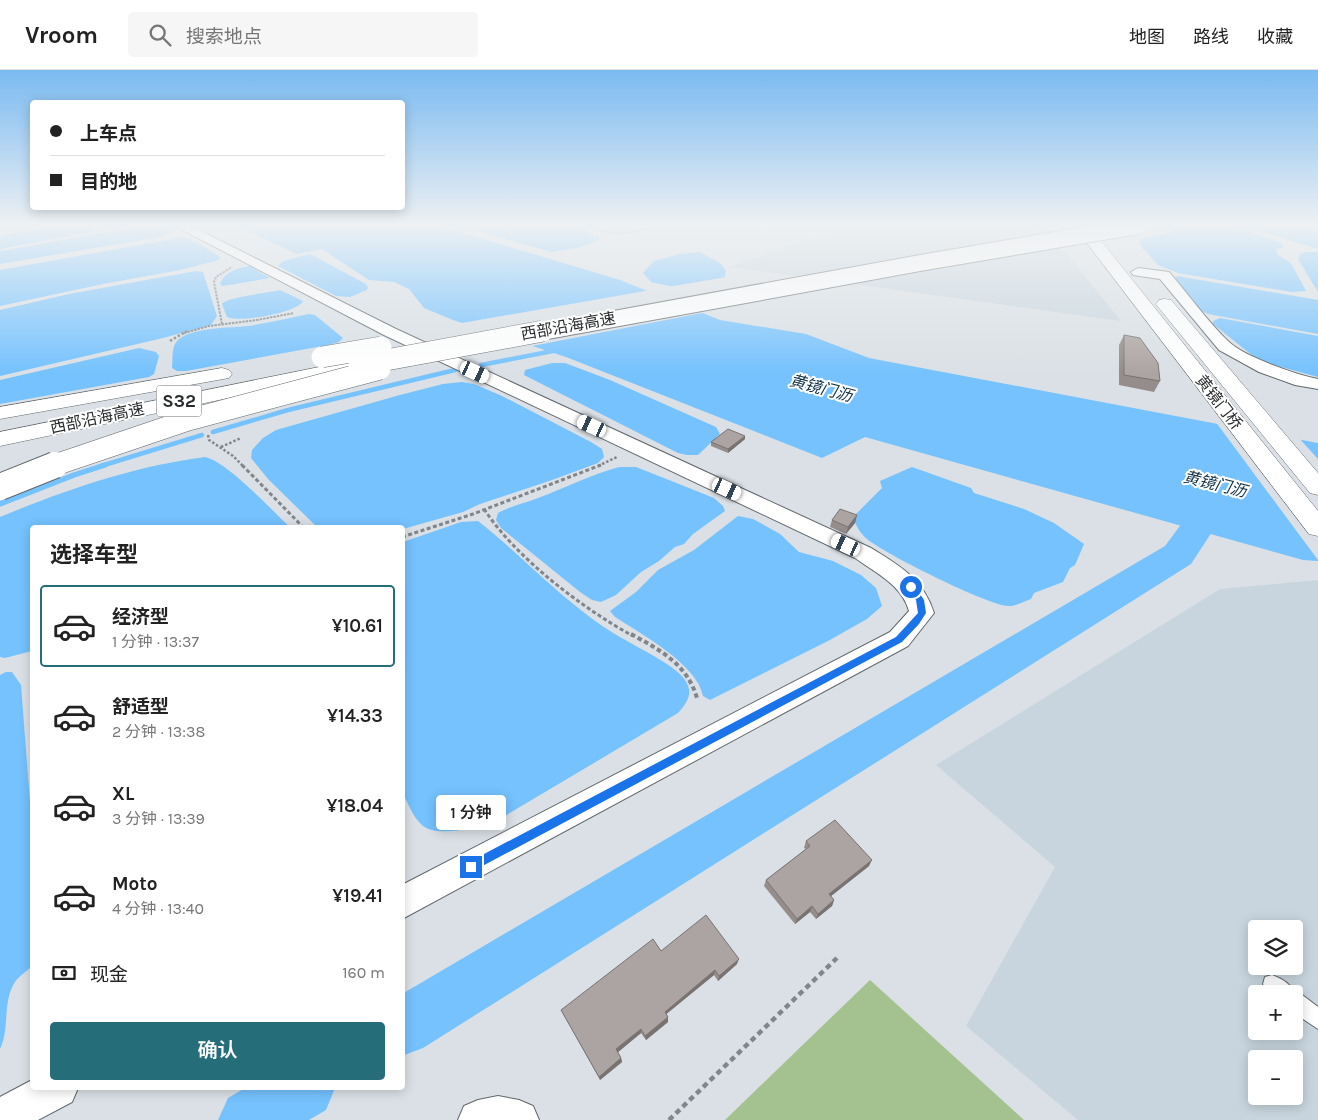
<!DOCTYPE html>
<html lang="zh">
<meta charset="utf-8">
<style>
:root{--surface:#fff;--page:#f6f6f6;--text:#222;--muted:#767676;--line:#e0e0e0;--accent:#266d7a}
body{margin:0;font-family:Karla,"Noto Sans SC",sans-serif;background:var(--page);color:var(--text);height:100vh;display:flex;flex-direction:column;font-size:19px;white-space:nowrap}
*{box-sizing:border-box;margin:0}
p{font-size:16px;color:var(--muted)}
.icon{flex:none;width:28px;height:28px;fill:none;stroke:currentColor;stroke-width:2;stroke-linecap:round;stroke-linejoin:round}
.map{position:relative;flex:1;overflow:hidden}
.drawer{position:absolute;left:30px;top:455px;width:375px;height:565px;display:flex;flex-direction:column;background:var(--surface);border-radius:5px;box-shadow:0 2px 12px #0003}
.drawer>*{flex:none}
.top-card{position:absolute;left:30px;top:30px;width:375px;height:110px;border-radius:5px;box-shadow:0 2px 12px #0003;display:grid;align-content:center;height:110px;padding:0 20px;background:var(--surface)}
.controls{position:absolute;left:1248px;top:850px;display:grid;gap:10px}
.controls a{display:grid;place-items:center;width:55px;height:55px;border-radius:5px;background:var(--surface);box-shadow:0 2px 12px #0003;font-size:25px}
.end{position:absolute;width:22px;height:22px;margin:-11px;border:6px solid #1a73e8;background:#fff;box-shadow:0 0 0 2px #fff}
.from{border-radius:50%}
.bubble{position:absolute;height:35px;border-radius:5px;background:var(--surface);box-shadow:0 2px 12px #0003;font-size:16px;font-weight:600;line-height:35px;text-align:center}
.car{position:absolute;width:15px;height:30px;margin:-15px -8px;border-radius:6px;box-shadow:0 0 4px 1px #0007;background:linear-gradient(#fff 24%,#345 0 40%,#fff 0 76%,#345 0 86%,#fff 0)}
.top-card b{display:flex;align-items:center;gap:18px;height:48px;font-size:19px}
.top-card b+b{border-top:1px solid var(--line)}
.top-card i{width:12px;height:12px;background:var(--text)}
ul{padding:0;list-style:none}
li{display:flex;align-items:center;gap:15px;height:82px;margin:0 10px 8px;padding:0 10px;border:2px solid transparent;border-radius:5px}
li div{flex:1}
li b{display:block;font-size:19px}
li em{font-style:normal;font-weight:600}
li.on{border-color:var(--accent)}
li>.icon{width:45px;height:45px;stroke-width:1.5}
h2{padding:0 20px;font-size:22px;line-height:60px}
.pay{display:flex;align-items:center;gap:12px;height:55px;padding:0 20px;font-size:19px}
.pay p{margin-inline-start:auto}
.button{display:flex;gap:10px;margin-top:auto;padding:10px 20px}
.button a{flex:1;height:58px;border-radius:5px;background:var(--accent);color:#fff;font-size:20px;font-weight:600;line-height:58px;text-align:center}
header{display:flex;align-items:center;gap:30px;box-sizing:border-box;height:70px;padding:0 25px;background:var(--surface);border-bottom:1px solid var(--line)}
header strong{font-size:24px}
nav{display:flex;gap:28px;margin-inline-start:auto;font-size:18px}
.search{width:350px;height:45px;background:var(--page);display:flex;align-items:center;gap:12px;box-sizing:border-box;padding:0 18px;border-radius:5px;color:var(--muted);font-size:19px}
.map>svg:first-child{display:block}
</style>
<header>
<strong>Vroom</strong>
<div class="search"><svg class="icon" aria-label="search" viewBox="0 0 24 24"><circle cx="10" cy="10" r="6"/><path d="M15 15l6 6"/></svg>搜索地点</div>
<nav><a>地图</a><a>路线</a><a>收藏</a></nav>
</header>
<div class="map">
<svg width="1318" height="1050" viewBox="0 0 1318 1050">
<rect width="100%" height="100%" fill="#dae0e5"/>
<g fill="#c8d5de" fill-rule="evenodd">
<polygon points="848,156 1032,156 1067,184 1121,251 730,197"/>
<path d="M1318,510V1050H1078L966,956L1055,797L936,695L1220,519ZM1256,859H1294V896H1256ZM1256,924H1294V961H1256ZM1256,989H1294V1026H1256Z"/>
</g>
<polygon fill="#a3c28f" points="870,910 1024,1050 725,1050"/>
<g fill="#75c2fe">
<polygon points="54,156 124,156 0,179 0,166"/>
<polygon points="142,156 169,156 174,161 160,167 0,194 0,181"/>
<polygon points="237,156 440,156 620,210 720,250 806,264 869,288 1318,373 1318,491 1303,490 865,367 822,388 566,287 453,250 424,238 409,219 394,212 369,210 322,179 297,184"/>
<polygon points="458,156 577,156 600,168 595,172 582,177 552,182"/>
<polygon points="1179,156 1233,156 1281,173 1284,177 1276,179 1278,185 1291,193 1306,221 1292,222 1178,203 1158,195 1140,175 1139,171 1142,169 1169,163"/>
<polygon points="1243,156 1318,156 1318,179"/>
<polygon points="184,167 208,179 220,187 219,190 180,200 103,214 0,236 0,200"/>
<polygon points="700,182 720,193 726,201 724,209 674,217 651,212 643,203 654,191 679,184"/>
<polygon points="1305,182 1318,182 1318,222 1298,189 1300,184"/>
<polygon points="310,184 366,214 368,217 367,220 350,227 336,226 278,196 283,191"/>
<path d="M250,196L270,208L223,216L220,214C223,202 240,197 250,196Z"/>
<polygon points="196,201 203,202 217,246 211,255 163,268 0,306 0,240 69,224"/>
<polygon points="1177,206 1318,230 1318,264 1208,244 1197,239 1175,209"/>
<path d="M280,220L303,231C297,243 239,253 227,247L222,234C226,227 268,223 280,220Z"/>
<path d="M309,244L315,245L343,268L339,272L328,275L186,301H177L172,298C173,290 171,278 177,271C190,257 230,258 248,256C268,253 289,248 309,244Z"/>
<polygon points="1220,248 1318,266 1318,307 1263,292 1253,286 1213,254 1213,251"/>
<polygon points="139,278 156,282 159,286 154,304 149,307 0,334 0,310"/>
<polygon points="552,293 565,293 610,310 716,357 720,364 698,385 687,385 678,383 524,305 525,300"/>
<polygon points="462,312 474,314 502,326 591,372 602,379 604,387 598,393 552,410 480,434 463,442 403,459 402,458 317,457 269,410 251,388 252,380 263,368 276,360 400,325 443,314"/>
<path d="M205,387C228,392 271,440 290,457L32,458V581L5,588L0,587V447C65,420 135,396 205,387Z"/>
<path d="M619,397H636L684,416L714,428L723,436L725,441L693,464L684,474L675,477L659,491L641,502L616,525L601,532L592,530L580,522L501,458L496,450L498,443C511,436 525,433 538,428C565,418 590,405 619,397Z"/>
<path d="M912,397L971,418L974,423L1024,439L1054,453L1084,474L1075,495L1070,498L1063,512L1034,523L1031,529C1025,531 1016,536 1009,536C991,537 883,483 867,469C860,463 856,456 853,447L882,418L880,411Z"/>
<path d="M738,446L753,449L780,464L799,482L833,491L861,505L876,518L882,536L867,549L828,571L710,630L703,626C697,594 641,564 615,547L610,541L636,522L658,500L694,480Z"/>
<path d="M478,451C529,491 571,541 629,572C644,581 676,596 685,610C694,623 687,633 678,643L493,753C475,757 435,769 421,754C413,747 408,733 403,724V472L461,452Z"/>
<path d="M6,602H12L21,615L32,758V896C27,901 19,906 15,912C2,932 10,959 0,979V605Z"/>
</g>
<g fill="#dae0e5">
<polygon points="727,207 724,212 674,220 662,218"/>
<polygon points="651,220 707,242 527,277 456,254"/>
<polygon points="154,307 150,310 0,337 0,335"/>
<polygon points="1215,351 1298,367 1318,389 1318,490"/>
</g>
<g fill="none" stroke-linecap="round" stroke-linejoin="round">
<g stroke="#75c2fe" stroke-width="4.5">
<polyline points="481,295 558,280"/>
<polyline points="213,362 288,340 455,300"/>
<polyline points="101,396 202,365"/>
</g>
<polyline stroke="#75c2fe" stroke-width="5.5" points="0,434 74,405 105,395"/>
<g fill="#75c2fe" fill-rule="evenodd">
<polygon points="1206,434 1218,437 1223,445 1191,494 423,978 402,986 402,924 1165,476 1194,437"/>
<polygon points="245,1018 335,1018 326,1040 309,1050 218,1050 228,1028"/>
</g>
<g stroke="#61676b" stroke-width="2">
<path id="lane" d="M1272,905C1280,908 1290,913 1294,922L1301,924L1318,937V959L1294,943V924C1281,924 1268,927 1263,914L1265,907Z"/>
</g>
<g stroke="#61676b" stroke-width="2">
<g id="street">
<path d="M175,156H191L396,259L871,478C899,495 924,510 934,543L908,576L402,849V815L890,562L909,541C902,515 876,503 855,488L384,265Z"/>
<path d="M1138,198L1169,202C1189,225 1207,251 1229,272C1245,287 1297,305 1318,309V319L1295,315L1259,302L1219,280L1160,209L1133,205L1131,202Z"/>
<polygon points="32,1010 32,1018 78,1018 72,1032 38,1050 0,1050 0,1027"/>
<polygon points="498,1026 519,1030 533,1036 539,1050 458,1050 464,1036 478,1030"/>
</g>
</g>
<g stroke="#61676b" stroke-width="1">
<g id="primary">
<polygon points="1074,156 1089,156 1318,441 1318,466 1309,464"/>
<polygon points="1165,229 1171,230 1318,403 1318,425 1310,423 1159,238 1156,234 1159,230"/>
</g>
</g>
<g stroke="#61676b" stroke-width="1">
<g id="highway">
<polygon points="359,289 366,291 369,295 366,299 0,376 0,362"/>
<polygon points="222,298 229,300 232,304 229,308 0,349 0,337"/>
</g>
</g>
<g stroke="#82868a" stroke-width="2" stroke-dasharray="2.5 1" stroke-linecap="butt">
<path d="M589,156C613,166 631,164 656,156"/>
<polyline points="222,254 214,212 216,207 232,197"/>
<polyline points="184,263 209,256 257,250 294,243"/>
</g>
<g stroke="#82868a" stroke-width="2.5" stroke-dasharray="2.5 2" stroke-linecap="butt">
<polyline points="170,271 187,261"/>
<polyline points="208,365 209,370 233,386 243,396"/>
<polyline points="221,377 241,368"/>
<polyline points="598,396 617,387"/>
</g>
<g stroke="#82868a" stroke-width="3" stroke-dasharray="4 2.5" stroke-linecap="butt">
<polyline points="242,395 304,458"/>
<path d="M484,439C516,488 582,538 633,566"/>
<polyline points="402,467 473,444 601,395"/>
</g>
<path stroke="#82868a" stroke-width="4" stroke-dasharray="4.5 3" stroke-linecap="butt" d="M631,564C660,580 687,594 697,628"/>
<polyline stroke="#82868a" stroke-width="4.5" stroke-dasharray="5.5 4" stroke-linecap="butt" points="669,1050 837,888"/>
<use href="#lane" fill="#fff" fill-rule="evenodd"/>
<use href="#street" fill="#fff" fill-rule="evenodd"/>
<use href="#primary" fill="#fff" fill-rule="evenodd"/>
<use href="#highway" fill="#fff" fill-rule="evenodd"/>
<g stroke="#61676b" stroke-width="18" stroke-linecap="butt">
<polyline id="highway-bridge-far2" points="537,263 920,193 1138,156"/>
</g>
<g stroke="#61676b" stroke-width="22" stroke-linecap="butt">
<g id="highway-bridge-far1">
<polyline points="322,287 381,277"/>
<polyline points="359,295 543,261"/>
<polyline points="52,396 188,350 380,299"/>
</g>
</g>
<g stroke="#61676b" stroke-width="28" stroke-linecap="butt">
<polyline id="highway-bridge" points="0,417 55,395"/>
</g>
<use href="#highway-bridge-far2" stroke="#fff" stroke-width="16"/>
<use href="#highway-bridge-far1" stroke="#fff" stroke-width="21"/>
<use href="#highway-bridge" stroke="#fff" stroke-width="26"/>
</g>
<g fill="#948d8b">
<polygon points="1124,265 1160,311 1154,322 1119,315 1119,275"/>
<polygon points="745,369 728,383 711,376 711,372"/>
<polygon points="857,445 855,453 846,464 830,457 832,450"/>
<polygon points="806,771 869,796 831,826 834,830 832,836 816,849 810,842 795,854 764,816 766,810 806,779 804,778"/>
<polygon points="661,881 737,894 718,911 714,905 666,944 668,952 646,970 641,963 618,982 621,988 622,992 600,1010 561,940"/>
</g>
<g fill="#787371">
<polygon points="745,366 745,369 728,383 728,379"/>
<polygon points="857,445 855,453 846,464 848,457"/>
<polygon points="872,790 869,796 826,830 829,824"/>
<polygon points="834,830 832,836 816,849 818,844"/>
<polygon points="812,836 810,842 795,854 797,849"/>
<polygon points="739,889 737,894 718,911 719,906"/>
<polygon points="715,900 714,905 664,946 665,942"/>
<polygon points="668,947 668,952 646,970 645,966"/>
<polygon points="641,959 641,963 617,983 616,979"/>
<polygon points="621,988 622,992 600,1010 599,1007"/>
</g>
<g fill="#aca4a2" stroke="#787371">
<polygon points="1124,265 1140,268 1158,293 1160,311 1124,305"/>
<polygon points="728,359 745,366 728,379 711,372"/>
<polygon points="840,439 857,445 848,457 832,450"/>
<polygon points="835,750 872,790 829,824 834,830 818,844 812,836 797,849 766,810 810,776 806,771"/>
<polygon points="706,845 739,889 719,906 715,900 665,942 668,947 645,966 641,959 616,979 621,988 599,1007 561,940 653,869 661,881"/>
</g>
<linearGradient id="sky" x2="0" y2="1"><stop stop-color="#7abaf1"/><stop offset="0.51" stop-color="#eef1f3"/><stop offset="1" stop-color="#eef1f3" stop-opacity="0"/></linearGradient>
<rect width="1318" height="303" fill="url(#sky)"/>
<polygon fill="#1a73e8" points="911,514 914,515 924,530 926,543 919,554 902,572 475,800 471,802 467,800 465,797 467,793 896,567 918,543 916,530 907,517"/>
<g text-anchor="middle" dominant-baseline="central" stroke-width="4" stroke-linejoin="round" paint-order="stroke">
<g font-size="16" fill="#282b2d" stroke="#fff">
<text transform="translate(568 256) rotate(-10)">西部沿海高速</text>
<text transform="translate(1219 332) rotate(52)">黄镜门桥</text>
<text transform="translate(97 348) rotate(-12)">西部沿海高速</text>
</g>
<g font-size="16" font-style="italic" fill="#0c2e45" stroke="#fff">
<text transform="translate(821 318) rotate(15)">黄镜门沥</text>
<text transform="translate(1215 414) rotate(14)">黄镜门沥</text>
</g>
<rect fill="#fff" stroke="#686b6c" stroke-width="1" x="156.5" y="315.5" width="45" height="31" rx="4"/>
<g font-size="18" font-weight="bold" fill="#282b2d">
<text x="179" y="331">S32</text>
</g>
</g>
</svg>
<div class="controls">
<a><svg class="icon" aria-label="layers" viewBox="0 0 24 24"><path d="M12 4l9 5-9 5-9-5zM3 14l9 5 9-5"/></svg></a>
<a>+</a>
<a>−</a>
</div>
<i class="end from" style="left:911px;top:517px"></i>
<i class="end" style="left:471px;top:797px"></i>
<div class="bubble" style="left:436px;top:725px;width:70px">1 分钟</div>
<i class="car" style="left:475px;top:302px;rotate:115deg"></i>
<i class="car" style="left:592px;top:356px;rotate:295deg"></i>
<i class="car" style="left:727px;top:419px;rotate:115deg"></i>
<i class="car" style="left:846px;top:475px;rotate:295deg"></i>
<div class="top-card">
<b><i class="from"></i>上车点</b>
<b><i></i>目的地</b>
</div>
<section class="drawer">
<h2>选择车型</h2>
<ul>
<li class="on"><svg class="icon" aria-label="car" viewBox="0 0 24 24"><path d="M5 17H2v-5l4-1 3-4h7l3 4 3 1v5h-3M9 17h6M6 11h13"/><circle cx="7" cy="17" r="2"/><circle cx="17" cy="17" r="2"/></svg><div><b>经济型</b><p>1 分钟 · 13:37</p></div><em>¥10.61</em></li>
<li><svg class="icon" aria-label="car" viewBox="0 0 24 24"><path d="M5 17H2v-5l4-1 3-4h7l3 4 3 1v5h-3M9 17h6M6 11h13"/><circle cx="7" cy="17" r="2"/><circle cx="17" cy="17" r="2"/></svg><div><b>舒适型</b><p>2 分钟 · 13:38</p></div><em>¥14.33</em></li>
<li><svg class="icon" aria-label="car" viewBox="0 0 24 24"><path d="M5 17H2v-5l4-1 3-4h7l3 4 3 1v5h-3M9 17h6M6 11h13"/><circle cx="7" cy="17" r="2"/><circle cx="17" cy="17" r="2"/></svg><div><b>XL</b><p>3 分钟 · 13:39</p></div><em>¥18.04</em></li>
<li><svg class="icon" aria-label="car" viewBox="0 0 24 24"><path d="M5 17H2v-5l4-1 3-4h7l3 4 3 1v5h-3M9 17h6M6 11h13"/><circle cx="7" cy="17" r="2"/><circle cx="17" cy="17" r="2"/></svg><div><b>Moto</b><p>4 分钟 · 13:40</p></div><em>¥19.41</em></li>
</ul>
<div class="pay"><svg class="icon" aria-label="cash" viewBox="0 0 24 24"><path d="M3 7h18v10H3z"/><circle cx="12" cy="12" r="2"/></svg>现金<p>160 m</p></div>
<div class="button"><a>确认</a></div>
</section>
</div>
